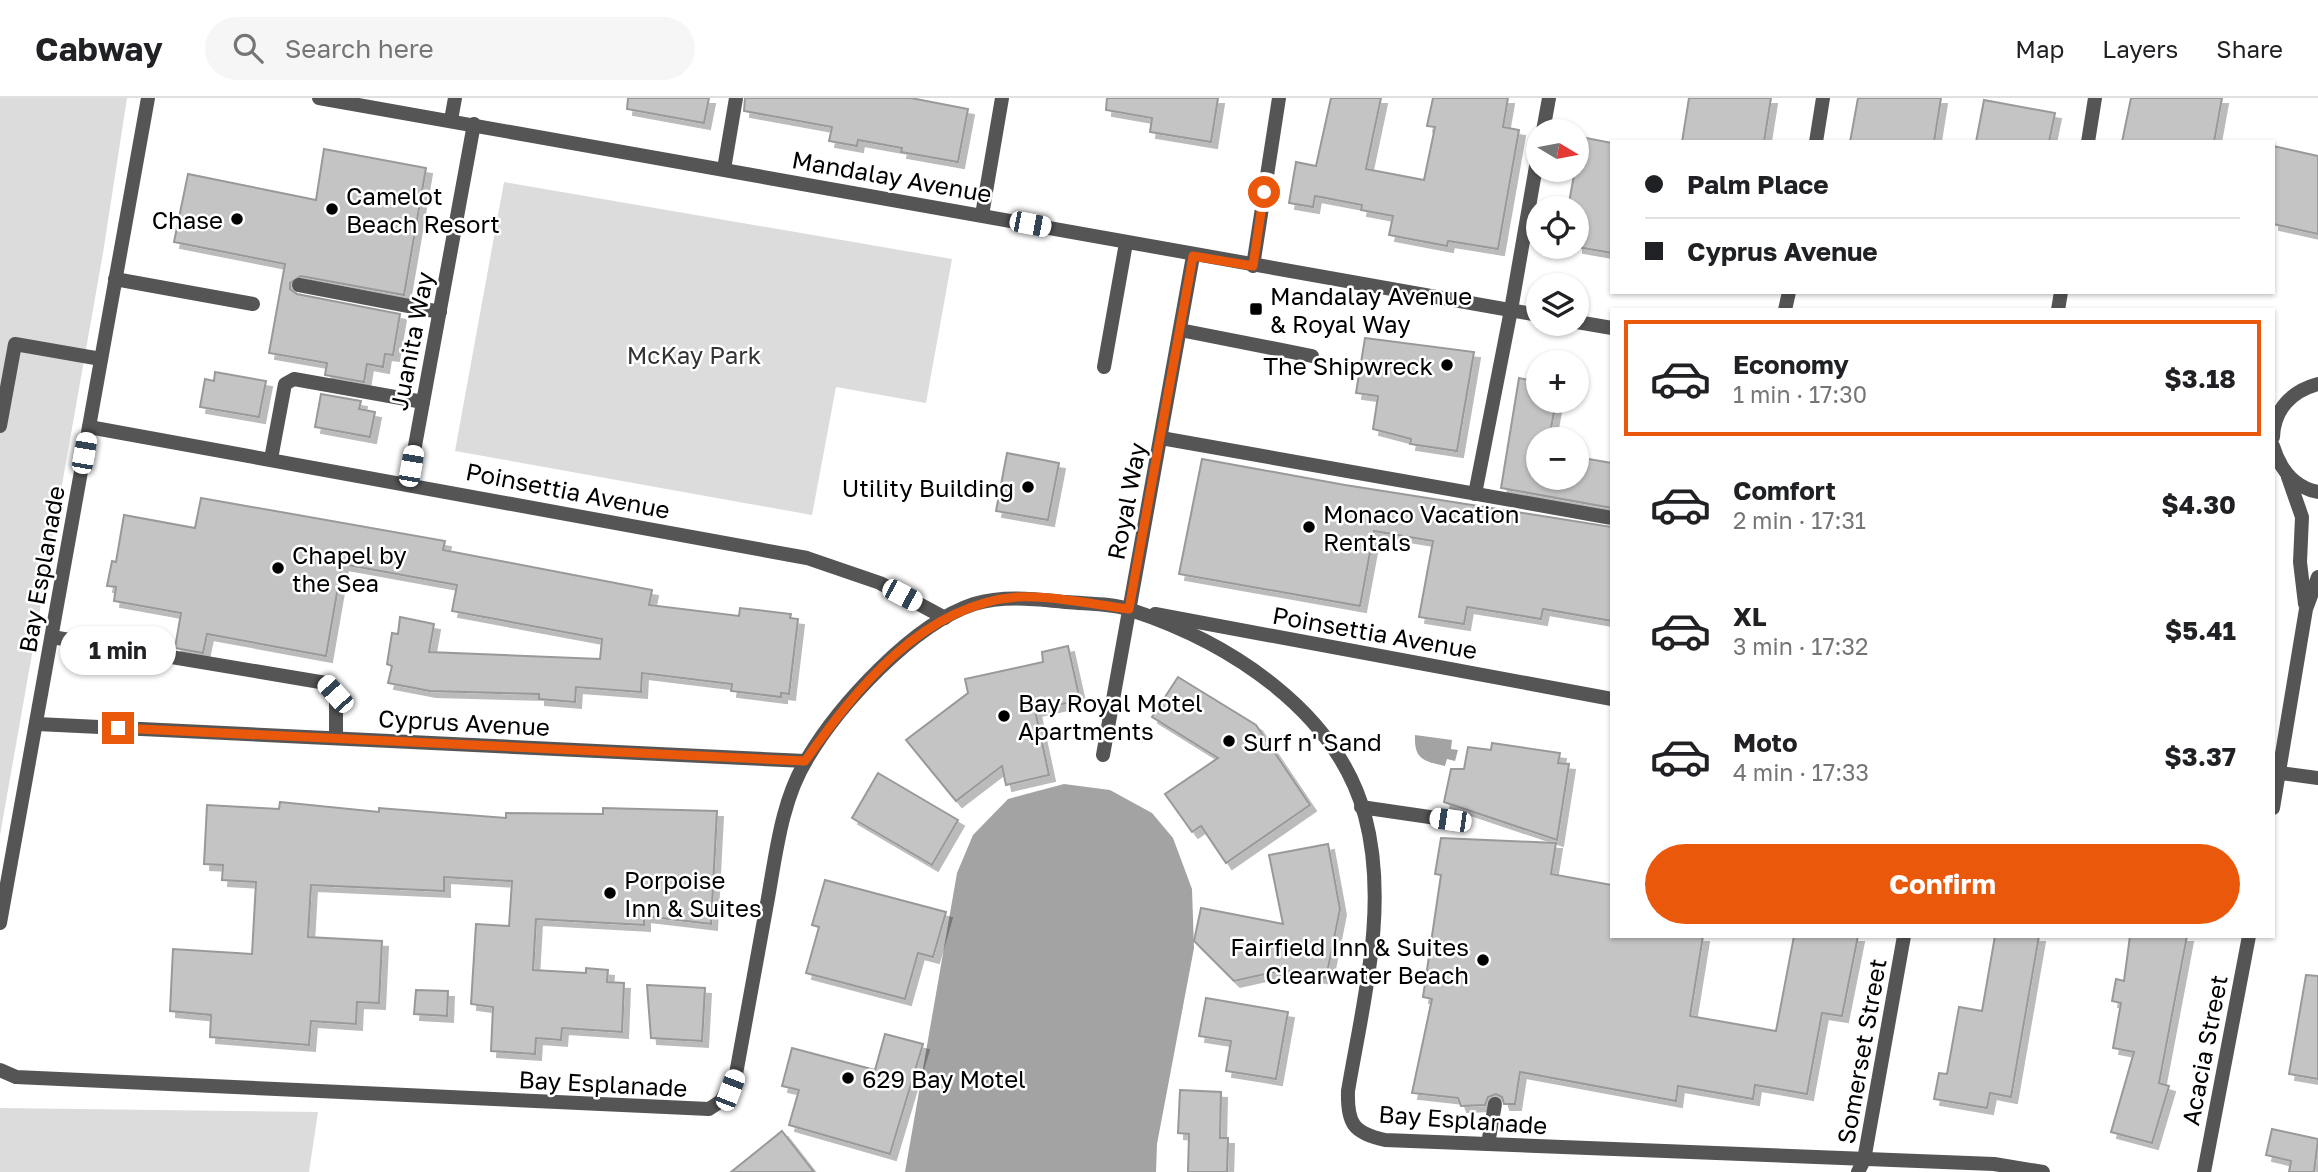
<!DOCTYPE html>
<meta charset="utf-8">
<style>
:root{--surface:#fff;--page:#f6f6f6;--text:#202124;--muted:#757577;--line:#e0e0e0;--accent:#ea580c}
body{margin:0;font-family:"Golos Text",sans-serif;background:var(--page);color:var(--text);height:100vh;display:flex;flex-direction:column;font-size:26px;white-space:nowrap}
*{box-sizing:border-box;margin:0}
p{font-size:23px;color:var(--muted)}
.icon{flex:none;width:38px;height:38px;fill:none;stroke:currentColor;stroke-width:2;stroke-linecap:round;stroke-linejoin:round}
.map{position:relative;flex:1;overflow:hidden}
.sheet{position:absolute;left:1610px;top:210px;width:665px;height:630px;display:flex;flex-direction:column;background:var(--surface);border-radius:0px;box-shadow:0 2px 5px #0004}
.sheet>*{flex:none}
.banner{position:absolute;left:1610px;top:42px;width:665px;height:154px;border-radius:0px;box-shadow:0 2px 5px #0004;display:grid;align-content:center;height:154px;padding:0 35px;background:var(--surface)}
.needle{width:46px;rotate:100deg}
.controls{position:absolute;left:1526px;top:21px;display:grid;gap:14px}
.controls a{display:grid;place-items:center;width:63px;height:63px;border-radius:50%;background:var(--surface);box-shadow:0 2px 5px #0004;font-size:35px}
.end{position:absolute;width:32px;height:32px;margin:-16px;border:9px solid #ea580c;background:#fff;box-shadow:0 0 0 4px #fff}
.from{border-radius:50%}
.bubble{position:absolute;height:49px;border-radius:24px;background:var(--surface);box-shadow:0 2px 5px #0004;font-size:23px;font-weight:700;line-height:49px;text-align:center}
.car{position:absolute;width:21px;height:42px;margin:-21px -10px;border-radius:9px;box-shadow:0 0 5px 2px #0007;background:linear-gradient(#fff 24%,#345 0 40%,#fff 0 76%,#345 0 86%,#fff 0)}
.banner b{display:flex;align-items:center;gap:24px;height:66px;font-size:26px}
.banner b+b{border-top:2px solid var(--line)}
.banner i{width:18px;height:18px;background:var(--text)}
ul{padding:12px 0 0;list-style:none}
li{display:flex;align-items:center;gap:21px;height:116px;margin:0 14px 10px;padding:0 21px;border:4px solid transparent;border-radius:0px}
li div{flex:1}
li b{display:block;font-size:26px}
li em{font-style:normal;font-weight:700}
li.selected{border-color:var(--accent)}
li>.icon{width:63px;height:63px;stroke-width:1.5}
.primary-button{display:flex;gap:14px;margin-top:auto;padding:14px 35px}
.primary-button a{flex:1;height:80px;border-radius:42px;background:var(--accent);color:#fff;font-size:28px;font-weight:700;line-height:80px;text-align:center}
header{display:flex;align-items:center;gap:42px;box-sizing:border-box;height:98px;padding:0 35px;background:var(--surface);border-bottom:2px solid var(--line)}
header strong{font-size:33px}
nav{display:flex;gap:38px;margin-inline-start:auto;font-size:24px}
.search{width:490px;height:63px;background:var(--page);display:flex;align-items:center;gap:18px;box-sizing:border-box;padding:0 24px;border-radius:38px;color:var(--muted);font-size:26px}
.map>svg:first-child{display:block}
</style>
<header>
<strong>Cabway</strong>
<div class="search"><svg class="icon" aria-label="search" viewBox="0 0 24 24"><circle cx="10" cy="10" r="6"/><path d="M15 15l6 6"/></svg>Search here</div>
<nav><a>Map</a><a>Layers</a><a>Share</a></nav>
</header>
<div class="map">
<svg width="2318" height="1074" viewBox="0 0 2318 1074">
<defs>
<filter id="shadow"><feDropShadow dx="6" dy="6" stdDeviation="0" flood-color="#0004"/></filter>
</defs>
<rect width="100%" height="100%" fill="#fff"/>
<g fill="#dcdcdc">
<polygon points="0,0 127,0 103,155 0,737"/>
<polygon points="504,84 952,161 926,305 836,289 812,417 455,353"/>
<polygon points="0,1010 318,1014 309,1074 0,1074"/>
</g>
<g fill="#a3a3a3">
<path d="M1415,637L1452,642L1451,651L1458,652L1455,663L1447,661L1445,668C1423,663 1414,661 1415,637Z"/>
<polygon points="1064,686 1110,692 1152,715 1173,740 1192,791 1194,850 1157,1046 1156,1074 905,1074 957,775 973,737 1008,701"/>
</g>
<g fill="#c4c4c4" stroke="#999" stroke-width="2" filter="url(#shadow)">
<polygon points="628,0 709,0 704,25 627,11"/>
<polygon points="745,0 911,0 968,11 958,64 901,54 902,50 858,42 857,48 829,43 832,29 744,13"/>
<polygon points="1107,0 1218,0 1211,44 1150,34 1152,20 1106,12"/>
<polygon points="1331,0 1381,0 1366,71 1424,82 1435,29 1427,28 1433,0 1508,0 1503,29 1519,32 1498,151 1448,143 1447,148 1389,137 1393,118 1361,112 1362,107 1315,98 1313,109 1289,105 1296,64 1316,68"/>
<polygon points="1689,0 1771,0 1764,44 1682,44"/>
<polygon points="1858,0 1941,0 1934,44 1850,44"/>
<polygon points="2131,0 2222,0 2214,44 2122,44"/>
<polygon points="1984,2 2055,15 2049,44 1976,44"/>
<polygon points="1581,39 1612,45 1612,155 1577,149 1577,110 1568,110"/>
<polygon points="2273,48 2318,58 2318,136 2273,126"/>
<polygon points="324,51 426,70 404,197 301,178 290,185 290,191 297,196 400,216 393,257 385,256 383,269 367,266 364,284 325,277 327,265 269,255 285,166 174,144 188,76 316,102"/>
<polygon points="1365,240 1474,254 1457,353 1410,346 1411,341 1373,331 1378,298 1356,295"/>
<polygon points="215,274 266,283 259,319 200,309 205,281 214,283"/>
<polygon points="1519,280 1538,284 1538,303 1556,303 1549,341 1538,341 1538,380 1577,380 1577,359 1612,365 1612,410 1501,390"/>
<polygon points="321,296 361,303 359,311 375,314 370,339 315,329"/>
<polygon points="1007,355 1059,365 1048,422 996,413"/>
<polygon points="1202,361 1345,387 1612,429 1612,523 1543,511 1541,521 1467,509 1464,526 1419,519 1433,443 1374,433 1360,508 1179,476"/>
<polygon points="201,400 445,443 443,452 652,492 649,507 739,518 740,510 791,516 790,520 798,521 789,596 781,595 781,599 731,593 732,586 642,575 641,594 576,589 575,604 539,601 539,596 430,593 388,585 392,568 387,566 392,535 398,536 400,519 434,526 429,554 600,561 602,541 452,513 457,487 342,466 326,558 207,536 203,555 175,550 181,515 114,503 116,489 107,488 112,463 116,464 124,417 195,430"/>
<polygon points="1068,548 1080,602 1035,612 1049,677 1006,687 1002,668 956,703 906,642 968,595 965,581 1043,564 1042,554"/>
<polygon points="1178,579 1256,627 1310,707 1226,765 1201,728 1192,734 1165,696 1218,660 1152,619"/>
<polygon points="1492,645 1560,655 1558,665 1569,666 1557,742 1444,704 1451,671 1464,671 1468,649 1491,652"/>
<polygon points="878,675 958,722 932,767 852,720"/>
<polygon points="280,704 379,714 379,710 506,720 506,715 603,716 603,710 717,713 711,826 644,818 644,827 536,821 533,872 586,875 586,870 608,872 607,884 624,885 622,934 562,930 561,942 536,940 535,956 491,953 493,909 471,906 476,826 509,828 512,783 444,779 444,793 311,787 308,839 382,843 379,905 357,904 356,926 311,923 309,947 210,939 211,917 170,913 173,851 252,856 256,784 222,782 223,767 204,766 207,707 279,711"/>
<polygon points="1441,740 1556,745 1551,776 1612,787 1612,838 1703,838 1690,918 1776,933 1794,838 1858,838 1842,918 1822,915 1807,996 1755,987 1753,1001 1678,988 1676,1003 1520,974 1515,1006 1504,1006 1502,999 1496,996 1488,999 1485,1007 1461,1008 1458,1000 1412,995 1432,901 1423,899 1441,777 1435,776"/>
<polygon points="1328,746 1340,811 1326,880 1283,872 1234,883 1194,843 1201,810 1283,826 1269,757"/>
<polygon points="825,782 946,814 933,859 918,855 905,901 806,875 819,829 812,827"/>
<polygon points="1995,838 2039,838 2011,999 1990,995 1987,1010 1934,1001 1939,975 1947,976 1959,909 1982,913"/>
<polygon points="2130,838 2187,838 2159,985 2169,988 2152,1045 2111,1034 2134,954 2113,950 2121,905 2112,903 2116,881 2124,883"/>
<polygon points="2306,877 2318,878 2318,981 2289,976"/>
<polygon points="647,887 705,890 702,943 651,940"/>
<polygon points="416,892 448,893 447,918 414,916"/>
<polygon points="1206,900 1288,914 1276,981 1226,973 1231,943 1199,938"/>
<polygon points="885,936 923,946 890,1056 789,1027 799,992 782,988 792,950 875,972"/>
<polygon points="1180,992 1221,994 1220,1040 1228,1040 1227,1074 1188,1074 1189,1036 1178,1035"/>
<polygon points="2272,1031 2318,1041 2314,1074 2289,1074 2291,1063 2266,1057"/>
<polygon points="782,1033 814,1074 731,1074"/>
</g>
<g fill="none" stroke-linecap="round" stroke-linejoin="round">
<g stroke="#555" stroke-width="14">
<polyline points="115,181 253,206"/>
<polyline points="299,187 440,214"/>
<polyline points="1180,232 1312,258"/>
<polyline points="1104,269 1126,145"/>
<polyline points="0,328 15,246 101,261"/>
<polyline points="1161,340 1612,420"/>
<polyline points="271,361 285,286 294,281 423,304"/>
<polyline points="1475,396 1511,212"/>
<polyline points="52,539 326,585 336,596 336,640"/>
<polyline points="1361,709 1450,722"/>
<polyline points="1488,1046 1495,1006"/>
</g>
<g stroke="#555" stroke-width="14">
<polyline points="451,22 455,0"/>
<polyline points="1543,33 1549,0"/>
<polyline points="1816,44 1823,0"/>
<polyline points="2088,44 2095,0"/>
<polyline points="724,71 736,0"/>
<polyline points="982,117 1002,0"/>
<polyline points="1253,168 1279,0"/>
<polyline points="1511,212 1538,57"/>
<polyline points="1785,212 1789,194"/>
<polyline points="2058,212 2061,194"/>
<polyline points="89,329 807,460 880,485 945,520"/>
<polyline points="2288,379 2302,419 2300,464 2305,506"/>
<polyline points="408,386 474,26"/>
<polyline points="1155,516 1612,601"/>
<polyline points="37,626 805,663"/>
<polyline points="1103,657 1193,158"/>
<polyline points="2280,675 2318,680"/>
<polyline points="2273,710 2306,511 2318,479"/>
<polyline points="0,825 148,0"/>
<path d="M0,972L16,979L709,1011L721,1003L736,976C747,917 757,859 768,800C776,755 782,701 807,661C839,607 913,526 974,506C1004,497 1035,501 1066,504C1087,506 1112,505 1131,512C1229,544 1337,613 1365,718C1389,808 1363,904 1348,993C1347,1025 1353,1035 1385,1042L1994,1066L2043,1074"/>
<polyline points="1858,1074 1864,1062 1904,838"/>
<polyline points="2204,1074 2249,838"/>
</g>
<g stroke="#555" stroke-width="14">
<polyline points="319,0 1538,217"/>
<polyline points="1577,224 1612,230"/>
<path d="M2273,339C2274,311 2292,293 2318,286"/>
<path d="M2273,348C2280,371 2293,389 2318,394"/>
</g>
</g>
<g fill="none" stroke-linecap="round" stroke-linejoin="round">
<path stroke="#ea580c" stroke-width="9" d="M118,630L805,663C856,591 922,507 1017,499C1051,497 1095,507 1129,511L1193,158L1253,168L1264,94"/>
</g>
<g fill="#000" stroke="#fff" stroke-width="2.5">
<circle cx="332" cy="111" r="7"/>
<circle cx="237" cy="121" r="7"/>
<rect x="1249" y="204" width="14" height="14" rx="3.5"/>
<circle cx="1447" cy="267" r="7"/>
<circle cx="1028" cy="389" r="7"/>
<circle cx="1309" cy="429" r="7"/>
<circle cx="278" cy="470" r="7"/>
<circle cx="1004" cy="618" r="7"/>
<circle cx="1229" cy="643" r="7"/>
<circle cx="610" cy="795" r="7"/>
<circle cx="1483" cy="862" r="7"/>
<circle cx="848" cy="980" r="7"/>
</g>
<g text-anchor="middle" dominant-baseline="central" stroke-width="5" stroke-linejoin="round" paint-order="stroke">
<g font-size="24" fill="#000" stroke="#fff">
<text transform="translate(892 78) rotate(10)">Mandalay Avenue</text>
<text transform="translate(411 243) rotate(-79)">Juanita Way</text>
<text transform="translate(568 392) rotate(11)">Poinsettia Avenue</text>
<text transform="translate(1126 403) rotate(-79)">Royal Way</text>
<text transform="translate(41 471) rotate(-80)">Bay Esplanade</text>
<text transform="translate(1375 534) rotate(10)">Poinsettia Avenue</text>
<text transform="translate(464 624) rotate(3)">Cyprus Avenue</text>
<text transform="translate(2204 952) rotate(-79)">Acacia Street</text>
<text transform="translate(1861 953) rotate(-80)">Somerset Street</text>
<text transform="translate(603 985) rotate(3)">Bay Esplanade</text>
<text transform="translate(1463 1021) rotate(4)">Bay Esplanade</text>
</g>
<g font-size="24" fill="#000" stroke="#fff" text-anchor="start">
<text x="346" y="97">Camelot<tspan x="346" dy="28">Beach Resort</tspan></text>
<text x="223" y="121" text-anchor="end">Chase</text>
<text x="1270" y="197">Mandalay Avenue<tspan x="1270" dy="28">&amp; Royal Way</tspan></text>
<text x="1433" y="267" text-anchor="end">The Shipwreck</text>
<text x="1014" y="389" text-anchor="end">Utility Building</text>
<text x="1323" y="415">Monaco Vacation<tspan x="1323" dy="28">Rentals</tspan></text>
<text x="292" y="456">Chapel by<tspan x="292" dy="28">the Sea</tspan></text>
<text x="1018" y="604">Bay Royal Motel<tspan x="1018" dy="28">Apartments</tspan></text>
<text x="1243" y="643">Surf n' Sand</text>
<text x="624" y="781">Porpoise<tspan x="624" dy="28">Inn &amp; Suites</tspan></text>
<text x="1469" y="848" text-anchor="end">Fairfield Inn &amp; Suites<tspan x="1469" dy="28">Clearwater Beach</tspan></text>
<text x="862" y="980">629 Bay Motel</text>
</g>
<g font-size="24" fill="#333" stroke="#fff">
<text x="694" y="256">McKay Park</text>
</g>
</g>
</svg>
<div class="controls">
<a><svg class="needle" viewBox="-14 -14 28 28"><path d="M0-13l5 13h-10z" fill="#e53935"/><path d="M0 13l5-13h-10z" fill="#757577"/></svg></a>
<a><svg class="icon" aria-label="locate" viewBox="0 0 24 24"><circle cx="12" cy="12" r="6"/><path d="M12 2v4M12 18v4M2 12h4M18 12h4"/></svg></a>
<a><svg class="icon" aria-label="layers" viewBox="0 0 24 24"><path d="M12 4l9 5-9 5-9-5zM3 14l9 5 9-5"/></svg></a>
<a>+</a>
<a>−</a>
</div>
<i class="end from" style="left:1264px;top:94px"></i>
<i class="end" style="left:118px;top:630px"></i>
<div class="bubble" style="left:60px;top:528px;width:116px">1 min</div>
<i class="car" style="left:1030px;top:126px;rotate:101deg"></i>
<i class="car" style="left:84px;top:355px;rotate:10deg"></i>
<i class="car" style="left:411px;top:368px;rotate:10deg"></i>
<i class="car" style="left:902px;top:497px;rotate:118deg"></i>
<i class="car" style="left:335px;top:596px;rotate:318deg"></i>
<i class="car" style="left:1450px;top:722px;rotate:278deg"></i>
<i class="car" style="left:730px;top:992px;rotate:21deg"></i>
<div class="banner">
<b><i class="from"></i>Palm Place</b>
<b><i></i>Cyprus Avenue</b>
</div>
<section class="sheet">
<ul>
<li class="selected"><svg class="icon" aria-label="car" viewBox="0 0 24 24"><path d="M5 17H2v-5l4-1 3-4h7l3 4 3 1v5h-3M9 17h6M6 11h13"/><circle cx="7" cy="17" r="2"/><circle cx="17" cy="17" r="2"/></svg><div><b>Economy</b><p>1 min · 17:30</p></div><em>$3.18</em></li>
<li><svg class="icon" aria-label="car" viewBox="0 0 24 24"><path d="M5 17H2v-5l4-1 3-4h7l3 4 3 1v5h-3M9 17h6M6 11h13"/><circle cx="7" cy="17" r="2"/><circle cx="17" cy="17" r="2"/></svg><div><b>Comfort</b><p>2 min · 17:31</p></div><em>$4.30</em></li>
<li><svg class="icon" aria-label="car" viewBox="0 0 24 24"><path d="M5 17H2v-5l4-1 3-4h7l3 4 3 1v5h-3M9 17h6M6 11h13"/><circle cx="7" cy="17" r="2"/><circle cx="17" cy="17" r="2"/></svg><div><b>XL</b><p>3 min · 17:32</p></div><em>$5.41</em></li>
<li><svg class="icon" aria-label="car" viewBox="0 0 24 24"><path d="M5 17H2v-5l4-1 3-4h7l3 4 3 1v5h-3M9 17h6M6 11h13"/><circle cx="7" cy="17" r="2"/><circle cx="17" cy="17" r="2"/></svg><div><b>Moto</b><p>4 min · 17:33</p></div><em>$3.37</em></li>
</ul>
<div class="primary-button"><a>Confirm</a></div>
</section>
</div>
